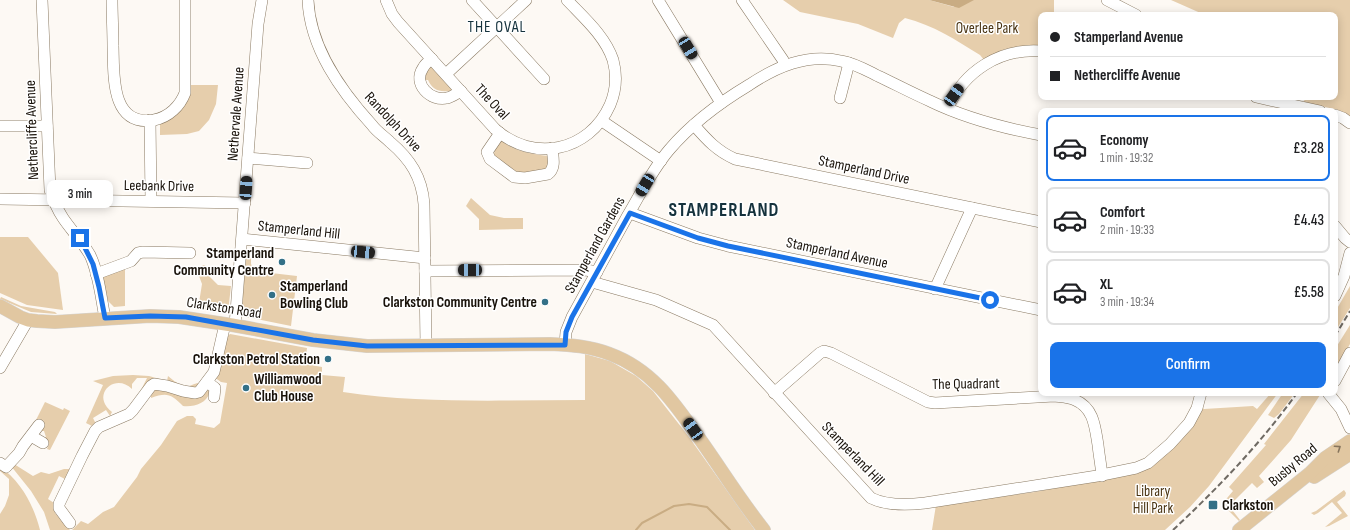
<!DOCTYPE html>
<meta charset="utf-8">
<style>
:root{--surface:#fff;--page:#f6f6f6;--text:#202124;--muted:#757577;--line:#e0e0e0;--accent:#1a73e8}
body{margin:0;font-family:"Sofia Sans Condensed",sans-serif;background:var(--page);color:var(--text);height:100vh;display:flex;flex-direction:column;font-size:15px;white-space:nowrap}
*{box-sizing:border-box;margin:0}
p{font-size:13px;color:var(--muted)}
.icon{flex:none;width:22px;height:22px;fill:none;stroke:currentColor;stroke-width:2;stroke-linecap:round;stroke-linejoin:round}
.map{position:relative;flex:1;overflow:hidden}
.sheet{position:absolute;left:1038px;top:108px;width:300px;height:288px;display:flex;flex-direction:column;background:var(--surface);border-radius:8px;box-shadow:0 2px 10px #0003}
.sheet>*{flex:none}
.top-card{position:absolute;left:1038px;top:12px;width:300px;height:88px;border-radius:8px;box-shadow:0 2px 10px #0003;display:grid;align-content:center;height:88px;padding:0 12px;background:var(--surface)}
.end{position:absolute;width:18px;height:18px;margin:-9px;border:5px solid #1a73e8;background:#fff;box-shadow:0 0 0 2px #fff}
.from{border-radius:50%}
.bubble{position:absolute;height:28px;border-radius:8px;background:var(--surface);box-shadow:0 2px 10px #0003;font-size:13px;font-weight:600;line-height:28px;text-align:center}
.car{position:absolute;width:12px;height:24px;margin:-12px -6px;border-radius:5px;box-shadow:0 0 3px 1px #0007;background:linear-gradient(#222 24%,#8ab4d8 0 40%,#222 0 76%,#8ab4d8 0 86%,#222 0)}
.top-card b{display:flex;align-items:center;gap:14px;height:38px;font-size:15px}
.top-card b+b{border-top:1px solid var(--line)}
.top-card i{width:10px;height:10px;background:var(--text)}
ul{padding:7px 0 0;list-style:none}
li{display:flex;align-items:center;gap:12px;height:66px;margin:0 8px 6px;padding:0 4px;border:2px solid var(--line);border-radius:8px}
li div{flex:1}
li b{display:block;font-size:15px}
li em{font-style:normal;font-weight:600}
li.current{border-color:var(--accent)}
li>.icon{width:36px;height:36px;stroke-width:1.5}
.button{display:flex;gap:8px;margin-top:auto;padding:8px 12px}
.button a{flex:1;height:46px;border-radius:8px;background:var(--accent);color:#fff;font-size:16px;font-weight:600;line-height:46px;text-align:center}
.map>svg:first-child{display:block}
</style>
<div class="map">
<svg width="1350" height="530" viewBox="0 0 1350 530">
<rect width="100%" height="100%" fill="#fdf9f4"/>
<g fill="#e6ceac">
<path d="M783,0H929L954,7L957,0H1054V15H1041V46L1005,49L984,60L980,55C956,40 933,25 905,18L899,23L893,38L858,24L800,12Z"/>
<polygon points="1171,0 1350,0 1350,117 1338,110 1304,102 1305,97 1335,97 1335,15 1205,15"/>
<path d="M430,65L453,89L452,95L448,91C438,92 432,89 428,80H422L423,75H426V68Z"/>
<path d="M191,85H218L216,104L209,120L199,131L187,134L160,135V122C181,112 187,109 191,85Z"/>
<path d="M500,139C512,151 532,154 549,156L550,168L522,176L492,158L495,151L494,147Z"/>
<polygon points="471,198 490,215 504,218 523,218 523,229 479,230 479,219 466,206"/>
<polygon points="0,237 28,237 58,273 63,310 27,305 0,293"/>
<polygon points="246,258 251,258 251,264 254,271 297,276 291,326 241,316"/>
<polygon points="204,265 206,266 208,275 218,285 231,286 228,312 198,309 202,284 199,276 199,267"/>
<polygon points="125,266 125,306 114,307 108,301 102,274"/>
<polygon points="1350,286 1350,308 1335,332 1335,312"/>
<polygon points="1,297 21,306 55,312 57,314 31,312 0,299"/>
<polygon points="1350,325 1350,344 1335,370 1335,349"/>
<path d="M230,334L307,348L305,364L322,367V375L345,377L343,392C423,404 504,400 585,400V354L610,361L636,376L653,391L689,437L755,530H72L81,521L88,524L103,512L114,507L137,477L141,469L161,445L177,421L187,416H193L196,419L195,424L214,428L220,423L227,383L221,382L214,377L227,337Z"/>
<path d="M133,375L149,376L167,381L168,376C174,381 181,387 189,386C194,385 196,382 202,383L195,389L159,382L140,392L147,378H137L132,384V389C115,372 90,395 112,412L110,416L106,410L93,418L96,424L92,426L86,423L103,385L93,381L113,376Z"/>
<path d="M158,388L207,389L210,392C206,404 194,407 183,406C171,394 167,392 151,398C151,392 152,390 158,388Z"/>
<polygon points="1271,393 1278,393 1209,486 1190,507 1165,530 932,530 936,505 1035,492 1144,470 1202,407 1204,409 1253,406 1257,409"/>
<polygon points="1283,393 1295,393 1279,414 1274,418 1268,415"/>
<polygon points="1304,393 1317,393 1320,395 1291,440 1259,476 1264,482 1257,488 1252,483 1229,506 1240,520 1239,521 1222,504 1233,491 1229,487 1266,445 1264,444"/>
<polygon points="45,402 63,410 64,408 70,411 50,450 47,449 49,444 42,440 41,438 46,437 44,431 39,431 44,421 39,419 36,425 34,424"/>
<polygon points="14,464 33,476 41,472 49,474 64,469 71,469 65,479 59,476 48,499 57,505 55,513 70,530 50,530 44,512 31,491 11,466"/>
<path d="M0,467C21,481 34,506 40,530H0V514L5,506L9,495V479L0,471Z"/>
<polygon points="1344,490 1346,493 1345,496 1337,502 1348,516 1329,526 1325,527 1342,513 1332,502 1318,513 1314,515 1311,513 1316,511"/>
</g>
<polygon fill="#c9ac83" points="929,0 974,0 959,8"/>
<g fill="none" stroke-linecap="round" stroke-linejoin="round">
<polyline stroke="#c9ac83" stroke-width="2" points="636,530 642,523 674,506 689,504 707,507 730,530"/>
<g stroke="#8a7a63" stroke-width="12">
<g id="minor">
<path d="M42,0L50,190C53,199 57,209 63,218C71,230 82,241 90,255C99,274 101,298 105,318"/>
<path d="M112,0C112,15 113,31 113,46C114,74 110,127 154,120C169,117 180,106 185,93V0"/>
<path d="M308,0C310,48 341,91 372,125C377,132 384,136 390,142C410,159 422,177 424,204L426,346"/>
<path d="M386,0L392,14L398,22L495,129C533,163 589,152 610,105C616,91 617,75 613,60C605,36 584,18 567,0"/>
<polyline points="472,0 544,79"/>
<polyline points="658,0 721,103"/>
<polyline points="742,0 783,60 784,65"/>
<polyline points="1107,0 1136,15"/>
<path d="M432,59C429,61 425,64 423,68C412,84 431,102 447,98C452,97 457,93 461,91"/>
<polyline points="446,74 526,0"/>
<polyline points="1256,97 1320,111"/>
<polyline points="840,98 849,63"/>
<path d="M948,108C964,71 1000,48 1041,51"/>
<polyline points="1335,115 1343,118 1350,123"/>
<polyline points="150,120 151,201"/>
<polyline points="602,121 661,161"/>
<path d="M694,125C707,140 717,151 735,159L1041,222"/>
<polyline points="0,126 47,126"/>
<path d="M500,133L487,152L490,159L514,177L525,178L548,174C556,168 553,157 552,148"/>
<polyline points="248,158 307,163"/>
<polyline points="0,199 245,203"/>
<polyline points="630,213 698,238 728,246 1041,310"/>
<polyline points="1335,226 1345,238 1350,242"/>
<polyline points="242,239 425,258"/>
<polyline points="425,271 586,270 597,272"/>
<polyline points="96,274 131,261 138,253 143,252 190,253"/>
<path d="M592,282L656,300L713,325L871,498C887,506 908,505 925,503L1097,476L1136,468L1148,463L1170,444L1189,423L1197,408L1201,393"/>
<polyline points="935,289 972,208"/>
<polyline points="1335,296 1344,276 1350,253"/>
<polyline points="235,325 258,24 262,0"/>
<path d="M565,345L566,332L572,317C591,283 609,249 628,215C641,193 652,170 669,150C691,124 719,103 749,85C776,67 807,53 841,61C854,63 866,70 878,76C895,84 912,93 930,101C965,118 1003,128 1041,135"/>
<polyline points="0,368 28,320"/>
<polyline points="1335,381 1350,353"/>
<polyline points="207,382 215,388 214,397"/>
<path d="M774,393L820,353L824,351L831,353L928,402L935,403L1054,396C1061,397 1068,397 1075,400C1094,408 1095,427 1098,445C1099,455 1101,465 1102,476"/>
<polyline points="1328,393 1341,409 1350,428"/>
<polyline points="31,436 43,443"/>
<polyline points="0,463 6,467 19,453 23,446 39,425"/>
<polyline points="70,523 59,508 59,504 82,456 95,431 99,427 129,414 133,410 151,386 154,384 167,386 183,391 195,393 199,392 214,372 225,324"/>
</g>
</g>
<g stroke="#d5d4d3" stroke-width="14">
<g id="major">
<path d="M0,306L20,317L28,320L37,321L55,322L150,316L179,317L232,325L313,340L367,346L550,344C570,345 590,346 610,354C651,369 673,401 697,435C720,467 740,500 764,530"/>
<polyline points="1314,477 1350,454"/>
<polyline points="1239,530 1310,473 1325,458 1350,441"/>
</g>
</g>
<use href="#minor" stroke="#fff" stroke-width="11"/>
<use href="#major" stroke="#e1c7a1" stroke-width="13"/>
<g stroke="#6f6a63" stroke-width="2" stroke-dasharray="6 3" stroke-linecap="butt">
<polyline points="1335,336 1350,311"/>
<path d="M1173,530C1218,488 1261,443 1297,393"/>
</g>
</g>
<defs><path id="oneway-chevron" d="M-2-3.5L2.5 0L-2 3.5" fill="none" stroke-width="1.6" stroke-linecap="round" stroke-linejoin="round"/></defs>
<use stroke="#87755d" href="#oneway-chevron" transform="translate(1338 448) rotate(-34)"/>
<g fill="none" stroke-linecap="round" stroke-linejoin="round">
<polyline stroke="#1a73e8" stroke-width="5" points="80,238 93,264 99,287 105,318 150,316 186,317 313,340 367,346 565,345 566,332 572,317 630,213 698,238 728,246 990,300"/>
</g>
<g fill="#337087" stroke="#fff" stroke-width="1.5">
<circle cx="282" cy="262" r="4"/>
<circle cx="272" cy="295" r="4"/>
<circle cx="545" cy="302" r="4"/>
<circle cx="328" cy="359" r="4"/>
<circle cx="246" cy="388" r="4"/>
<rect x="1208" y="500" width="10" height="10" rx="2"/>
</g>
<g text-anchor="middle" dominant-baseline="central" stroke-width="3" stroke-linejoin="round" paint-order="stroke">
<g font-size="15" fill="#4a3514" stroke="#fff">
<text x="987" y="28">Overlee Park</text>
<text x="1153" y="491">Library<tspan x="1153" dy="17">Hill Park</tspan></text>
</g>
<g font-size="15" fill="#181109" stroke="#fff">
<text transform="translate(492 102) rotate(47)">The Oval</text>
<text transform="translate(236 114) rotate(-86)">Nethervale Avenue</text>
<text transform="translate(393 122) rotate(47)">Randolph Drive</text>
<text transform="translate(32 130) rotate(-92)">Nethercliffe Avenue</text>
<text transform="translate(864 170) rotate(12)">Stamperland Drive</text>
<text transform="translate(159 186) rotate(1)">Leebank Drive</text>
<text transform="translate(299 230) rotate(6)">Stamperland Hill</text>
<text transform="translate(595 245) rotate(-61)">Stamperland Gardens</text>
<text transform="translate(837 253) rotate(12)">Stamperland Avenue</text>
<text transform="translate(224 308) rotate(9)">Clarkston Road</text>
<text transform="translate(966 384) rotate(-1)">The Quadrant</text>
<text transform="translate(853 454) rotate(46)">Stamperland Hill</text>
<text transform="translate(1293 465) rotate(-40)">Busby Road</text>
</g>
<g font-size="15" font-weight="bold" fill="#181109" stroke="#fff" text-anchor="end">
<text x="274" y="253">Stamperland<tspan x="274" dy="17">Community Centre</tspan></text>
<text x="280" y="286" text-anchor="start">Stamperland<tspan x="280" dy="17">Bowling Club</tspan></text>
<text x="537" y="302">Clarkston Community Centre</text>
<text x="320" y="359">Clarkston Petrol Station</text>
<text x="254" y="379" text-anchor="start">Williamwood<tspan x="254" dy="17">Club House</tspan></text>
<text x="1222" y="505" text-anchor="start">Clarkston</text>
</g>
<g font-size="16" letter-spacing="1" fill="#15323d" stroke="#fff">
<text x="497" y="27">THE OVAL</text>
</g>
<g font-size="19" font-weight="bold" letter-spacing="1" fill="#15323d" stroke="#fff">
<text x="724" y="210">STAMPERLAND</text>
</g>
</g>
</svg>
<i class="end from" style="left:990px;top:300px"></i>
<i class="end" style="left:80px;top:238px"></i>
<div class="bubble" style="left:47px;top:180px;width:66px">3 min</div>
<i class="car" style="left:688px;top:48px;rotate:149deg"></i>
<i class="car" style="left:954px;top:95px;rotate:36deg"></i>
<i class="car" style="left:645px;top:185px;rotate:211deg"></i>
<i class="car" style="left:246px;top:188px;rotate:4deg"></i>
<i class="car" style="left:363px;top:252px;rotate:95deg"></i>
<i class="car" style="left:470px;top:270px;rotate:270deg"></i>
<i class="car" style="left:693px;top:429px;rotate:325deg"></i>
<div class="top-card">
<b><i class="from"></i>Stamperland Avenue</b>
<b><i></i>Nethercliffe Avenue</b>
</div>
<section class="sheet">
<ul>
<li class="current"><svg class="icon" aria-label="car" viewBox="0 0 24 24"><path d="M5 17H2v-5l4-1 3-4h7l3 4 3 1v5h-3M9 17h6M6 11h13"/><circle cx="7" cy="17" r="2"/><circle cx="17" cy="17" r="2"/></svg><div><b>Economy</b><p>1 min · 19:32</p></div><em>£3.28</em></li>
<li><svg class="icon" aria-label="car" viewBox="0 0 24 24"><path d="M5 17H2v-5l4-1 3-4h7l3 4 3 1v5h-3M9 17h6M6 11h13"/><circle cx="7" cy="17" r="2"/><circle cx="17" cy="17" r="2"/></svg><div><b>Comfort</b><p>2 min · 19:33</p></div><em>£4.43</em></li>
<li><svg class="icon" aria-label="car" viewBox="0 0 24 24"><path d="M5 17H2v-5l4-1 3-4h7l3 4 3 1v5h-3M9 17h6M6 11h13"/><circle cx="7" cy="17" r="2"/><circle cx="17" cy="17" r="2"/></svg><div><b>XL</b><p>3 min · 19:34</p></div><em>£5.58</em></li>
</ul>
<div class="button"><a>Confirm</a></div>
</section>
</div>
